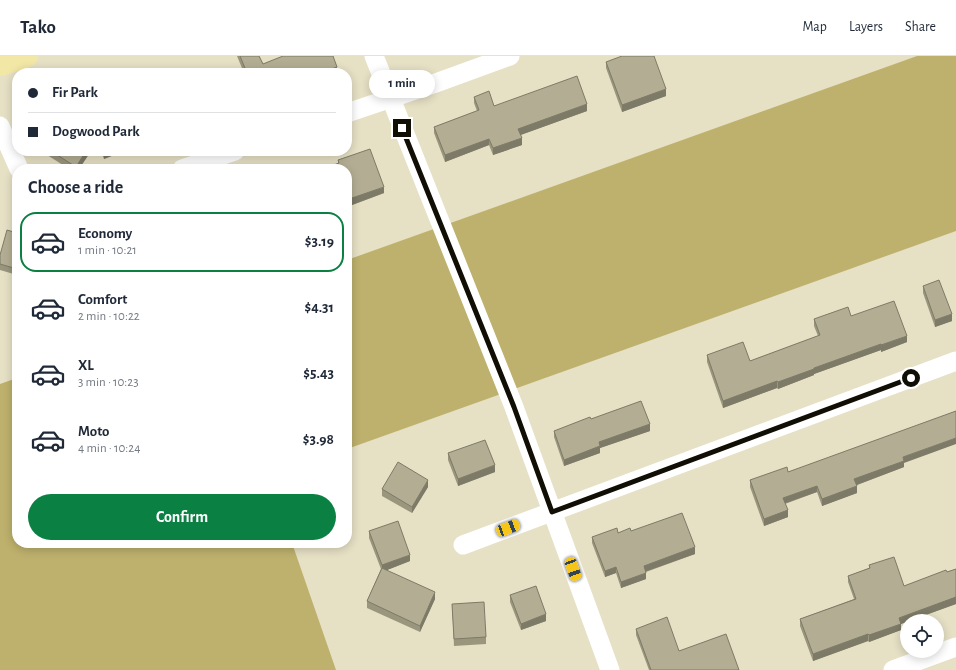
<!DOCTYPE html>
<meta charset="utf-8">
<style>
:root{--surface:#fff;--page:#f2f2f3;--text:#1f2937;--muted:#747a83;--line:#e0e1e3;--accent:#0b8043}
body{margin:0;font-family:"Alegreya Sans",sans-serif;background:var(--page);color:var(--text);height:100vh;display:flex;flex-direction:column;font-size:15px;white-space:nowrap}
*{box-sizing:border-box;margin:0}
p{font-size:13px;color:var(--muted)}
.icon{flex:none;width:22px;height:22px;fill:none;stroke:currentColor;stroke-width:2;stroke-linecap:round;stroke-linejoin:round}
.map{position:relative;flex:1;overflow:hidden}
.details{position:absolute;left:12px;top:108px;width:340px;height:384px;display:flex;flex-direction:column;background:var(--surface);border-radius:16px;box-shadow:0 2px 10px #0003}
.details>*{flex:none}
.top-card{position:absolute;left:12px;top:12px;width:340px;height:88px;border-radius:16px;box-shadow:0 2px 10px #0003;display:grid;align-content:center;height:88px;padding:0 16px;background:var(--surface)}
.tools{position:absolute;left:900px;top:558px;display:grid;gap:8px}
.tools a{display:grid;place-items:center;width:44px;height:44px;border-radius:50%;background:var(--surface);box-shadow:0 2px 10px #0003;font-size:20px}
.end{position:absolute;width:18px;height:18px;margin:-9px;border:5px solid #100e05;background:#fff;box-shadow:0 0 0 2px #fff}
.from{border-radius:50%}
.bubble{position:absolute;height:28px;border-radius:14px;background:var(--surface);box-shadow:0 2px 10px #0003;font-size:13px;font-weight:600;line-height:28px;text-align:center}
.car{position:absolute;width:12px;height:24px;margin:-12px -6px;border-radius:5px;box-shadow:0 0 3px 1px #0007;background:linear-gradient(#f5c518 24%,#345 0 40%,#f5c518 0 76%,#345 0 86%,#f5c518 0)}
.top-card b{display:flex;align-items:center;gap:14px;height:38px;font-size:15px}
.top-card b+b{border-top:1px solid var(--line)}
.top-card i{width:10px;height:10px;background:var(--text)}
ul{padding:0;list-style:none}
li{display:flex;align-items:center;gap:12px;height:60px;margin:0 8px 6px;padding:0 8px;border:2px solid transparent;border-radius:16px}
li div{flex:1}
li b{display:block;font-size:15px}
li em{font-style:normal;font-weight:600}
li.on{border-color:var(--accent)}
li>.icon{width:36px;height:36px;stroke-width:1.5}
h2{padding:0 16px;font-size:18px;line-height:48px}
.button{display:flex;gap:8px;margin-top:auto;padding:8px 16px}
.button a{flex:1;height:46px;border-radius:24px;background:var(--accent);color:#fff;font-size:16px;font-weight:600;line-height:46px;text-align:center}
header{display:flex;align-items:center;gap:24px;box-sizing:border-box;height:56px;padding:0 20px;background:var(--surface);border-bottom:1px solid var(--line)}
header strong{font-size:19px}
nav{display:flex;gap:22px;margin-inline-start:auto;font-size:14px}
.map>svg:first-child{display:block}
</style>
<header>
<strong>Tako</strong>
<nav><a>Map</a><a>Layers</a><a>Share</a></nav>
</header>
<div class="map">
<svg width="956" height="614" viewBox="0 0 956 614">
<rect width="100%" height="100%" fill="#e6e1c5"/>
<g fill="#beb16d">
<polygon points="917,0 956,0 956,175 347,393 347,204"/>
<polygon points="17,322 17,487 292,487 336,614 0,614 0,328"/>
</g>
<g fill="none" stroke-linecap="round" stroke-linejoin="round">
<g stroke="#fff" stroke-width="19">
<polyline points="374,0 514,351 610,614"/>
<polyline points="347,57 433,28 510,0"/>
<polyline points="0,70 19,113"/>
<polyline points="182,113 235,95"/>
<polyline points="463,489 956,305"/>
<polyline points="893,614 956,591"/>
</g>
<polyline stroke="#f3e7a6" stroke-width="22" points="0,9 27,0"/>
</g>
<g fill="#9a967e">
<polygon points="237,0 259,0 263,8 337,17 244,17"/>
<polygon points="606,6 666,40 622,56 606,12"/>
<polygon points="474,41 494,50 587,55 520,79 522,89 493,99 489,89 445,106 434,77 434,71 477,55 474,47"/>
<polygon points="41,95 91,95 79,113 69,113"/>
<polygon points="101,95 124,95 104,103"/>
<polygon points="338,104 384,137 352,149 338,107"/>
<polygon points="17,177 17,219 0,214 0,199"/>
<polygon points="923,230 952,265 935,271 923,237"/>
<polygon points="851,260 907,286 881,296 881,294 814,318 814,319 778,333 777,332 723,352 707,306 707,299 750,305 818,280 814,270 814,263"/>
<polygon points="591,363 650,375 600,392 600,397 564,410 554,381 554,375"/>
<polygon points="448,397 495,416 458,430 448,404"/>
<polygon points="904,407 904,411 857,429 857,437 822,450 817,436 785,448 788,461 764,470 750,431 750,424 788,416"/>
<polygon points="428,431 412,457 382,440 382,433"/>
<polygon points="369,475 410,505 387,514 435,543 420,576 367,552 367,545 381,513 369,482"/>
<polygon points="631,475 695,498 646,516 646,523 621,532 616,517 605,521 592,487 592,481"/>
<polygon points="869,509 904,530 956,513 956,548 909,565 907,565 901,568 901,574 869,586 868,585 813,605 800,570 800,563 854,543 848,526 848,520 869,512"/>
<polygon points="510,539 546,565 521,574 510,546"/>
<polygon points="452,548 486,581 486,588 454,590"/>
<polygon points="636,573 679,595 739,614 649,614 636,579"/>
</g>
<g fill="#7d7a67">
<polygon points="337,11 337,17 320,17"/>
<polygon points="666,33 666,40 622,56 622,49"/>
<polygon points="587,48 587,55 518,80 518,73"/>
<polygon points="522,82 522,89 493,99 493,92"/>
<polygon points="489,83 489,89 445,106 445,99"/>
<polygon points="86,95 91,95 79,113 76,113 76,111"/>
<polygon points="106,95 124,95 104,103 104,96"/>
<polygon points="384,131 384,137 352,149 352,142"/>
<polygon points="952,258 952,265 935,271 935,264"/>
<polygon points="907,280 907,286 881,296 881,289"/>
<polygon points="881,288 881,294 814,318 814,319 778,333 778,326 814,312"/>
<polygon points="777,325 777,332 723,352 723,345"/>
<polygon points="650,368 650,375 600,392 600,397 564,410 564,404 599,386"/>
<polygon points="956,382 956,388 904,407 904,411 854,430 854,423 903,401"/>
<polygon points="495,409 495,416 458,430 458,423"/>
<polygon points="428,424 428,431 412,457 412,451"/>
<polygon points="817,430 817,436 783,448 783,442"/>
<polygon points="857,430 857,437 822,450 822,443"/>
<polygon points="788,454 788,461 764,470 764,463"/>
<polygon points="695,491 695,498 644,516 644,510"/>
<polygon points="410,499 410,505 382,516 382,509"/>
<polygon points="616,511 616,517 605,521 605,515"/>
<polygon points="646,517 646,523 621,532 621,526"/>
<polygon points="435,536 435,543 420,576 420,570"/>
<polygon points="956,541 956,548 909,565 907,565 907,566 901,568 901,574 869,586 869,579 899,562"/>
<polygon points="546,558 546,565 521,574 521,568"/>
<polygon points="868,578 868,585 813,605 813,598"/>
</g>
<g fill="#b3ae93" stroke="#7d7a67">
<polygon points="240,0 259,0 263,8 283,0 333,0 337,11 320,17 247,17"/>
<polygon points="622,0 654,0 666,33 622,49 606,6"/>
<polygon points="577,20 587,48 518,73 522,82 493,92 489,83 445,99 434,71 479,54 474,41 489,35 494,50"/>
<polygon points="370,93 384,131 352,142 348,131 347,131 347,113 323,113 339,107 338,104"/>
<polygon points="51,95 86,95 76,111"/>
<polygon points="7,174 17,177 17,213 0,208 0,199"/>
<polygon points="939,224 952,258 935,264 923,230"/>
<polygon points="894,245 907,280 881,289 881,288 814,312 814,313 778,326 777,325 723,345 707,299 743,286 750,305 820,279 814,263 848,251 851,260"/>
<polygon points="641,345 650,368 599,386 600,390 564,404 554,375 590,361 591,363"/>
<polygon points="956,355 956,382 903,401 904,405 854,423 857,430 822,443 817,430 783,442 788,454 764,463 750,424 787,411 788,416"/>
<polygon points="485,384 495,409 458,423 448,397"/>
<polygon points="398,406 428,424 412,451 382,433"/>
<polygon points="682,457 695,491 644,510 646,517 621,526 616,511 605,515 592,481 617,472 618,477 630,472 631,475"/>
<polygon points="398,465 410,499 382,509 369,475"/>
<polygon points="894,501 904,530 946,514 947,516 956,513 956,541 899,562 901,568 869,579 868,578 813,598 800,563 856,543 848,520 870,512 869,509"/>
<polygon points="382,512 435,536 420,570 367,545"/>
<polygon points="536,530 546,558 521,568 510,539"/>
<polygon points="484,546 486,581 454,583 452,548"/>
<polygon points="667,561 679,595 726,578 739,614 651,614 636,573"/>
</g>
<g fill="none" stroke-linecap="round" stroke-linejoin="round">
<polyline stroke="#100e05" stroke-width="5" points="402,72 514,351 552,456 911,322"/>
</g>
</svg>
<div class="tools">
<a><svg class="icon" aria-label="locate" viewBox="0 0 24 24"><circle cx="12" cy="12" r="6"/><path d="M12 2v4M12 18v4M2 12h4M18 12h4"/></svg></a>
</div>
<i class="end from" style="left:911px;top:322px"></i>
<i class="end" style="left:402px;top:72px"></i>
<div class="bubble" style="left:369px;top:14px;width:66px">1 min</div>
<i class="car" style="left:508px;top:472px;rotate:69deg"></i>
<i class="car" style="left:573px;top:513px;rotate:160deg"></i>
<div class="top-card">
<b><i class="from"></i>Fir Park</b>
<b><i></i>Dogwood Park</b>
</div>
<section class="details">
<h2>Choose a ride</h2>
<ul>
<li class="on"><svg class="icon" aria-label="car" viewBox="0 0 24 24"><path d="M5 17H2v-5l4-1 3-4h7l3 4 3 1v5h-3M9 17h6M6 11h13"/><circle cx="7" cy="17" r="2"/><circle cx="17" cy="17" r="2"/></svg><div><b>Economy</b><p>1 min · 10:21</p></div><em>$3.19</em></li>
<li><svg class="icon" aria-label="car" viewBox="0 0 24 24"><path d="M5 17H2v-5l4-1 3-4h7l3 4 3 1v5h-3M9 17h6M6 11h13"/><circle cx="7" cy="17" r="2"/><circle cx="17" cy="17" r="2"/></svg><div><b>Comfort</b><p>2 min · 10:22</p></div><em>$4.31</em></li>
<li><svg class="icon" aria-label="car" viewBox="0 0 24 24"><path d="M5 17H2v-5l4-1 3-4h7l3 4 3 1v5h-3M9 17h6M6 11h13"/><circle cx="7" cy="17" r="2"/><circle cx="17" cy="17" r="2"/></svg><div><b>XL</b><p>3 min · 10:23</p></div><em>$5.43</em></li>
<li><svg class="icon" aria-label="car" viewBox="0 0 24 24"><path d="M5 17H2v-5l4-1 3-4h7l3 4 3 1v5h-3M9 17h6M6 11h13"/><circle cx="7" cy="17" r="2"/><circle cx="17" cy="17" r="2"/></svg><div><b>Moto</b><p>4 min · 10:24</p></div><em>$3.98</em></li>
</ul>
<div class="button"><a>Confirm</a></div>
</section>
</div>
